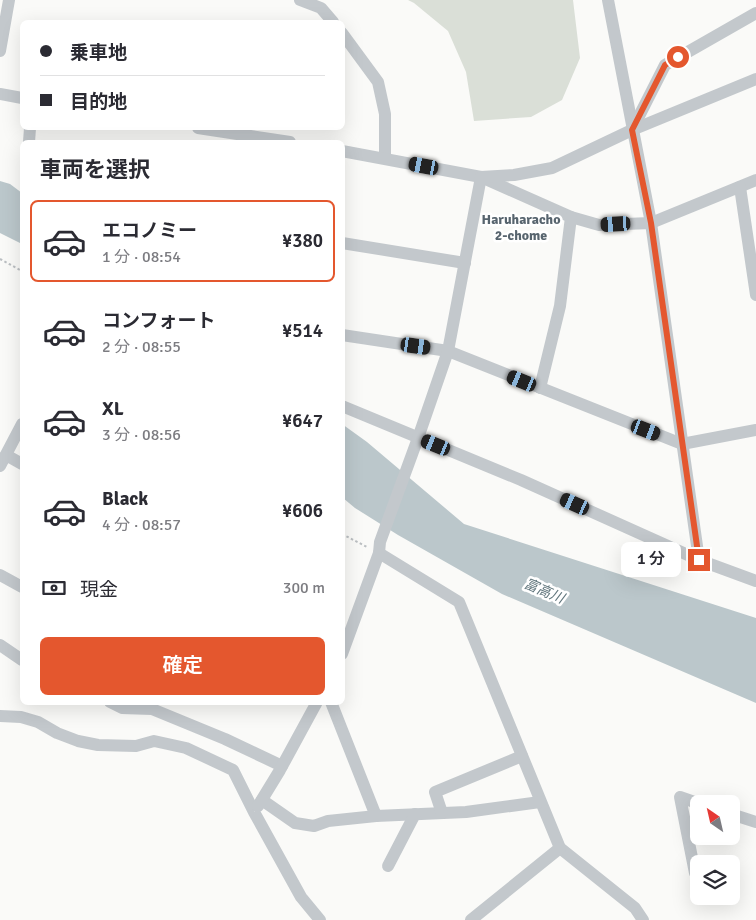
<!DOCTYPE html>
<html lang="ja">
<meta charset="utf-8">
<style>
:root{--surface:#fff;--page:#f2f2f3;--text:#2b2b33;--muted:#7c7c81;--line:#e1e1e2;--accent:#e4572e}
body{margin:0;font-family:Signika,"Noto Sans JP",sans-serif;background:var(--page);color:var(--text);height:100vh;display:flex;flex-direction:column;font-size:19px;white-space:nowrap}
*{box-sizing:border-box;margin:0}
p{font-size:16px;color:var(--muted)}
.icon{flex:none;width:28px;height:28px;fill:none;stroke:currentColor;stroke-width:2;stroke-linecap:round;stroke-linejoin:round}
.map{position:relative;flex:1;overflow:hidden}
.side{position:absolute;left:20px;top:140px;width:325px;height:565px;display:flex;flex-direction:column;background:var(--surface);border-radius:8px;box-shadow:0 5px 20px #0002}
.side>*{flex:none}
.banner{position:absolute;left:20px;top:20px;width:325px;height:110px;border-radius:8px;box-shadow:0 5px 20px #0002;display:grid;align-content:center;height:110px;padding:0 20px;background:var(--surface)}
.needle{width:32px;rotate:326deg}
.tools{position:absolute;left:690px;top:795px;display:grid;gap:10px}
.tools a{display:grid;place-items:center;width:50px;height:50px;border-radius:8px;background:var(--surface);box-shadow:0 5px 20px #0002;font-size:25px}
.end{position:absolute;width:22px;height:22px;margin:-11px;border:6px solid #e4572e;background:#fff;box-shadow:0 0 0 2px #fff}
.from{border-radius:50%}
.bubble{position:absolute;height:35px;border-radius:8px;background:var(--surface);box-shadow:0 5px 20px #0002;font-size:16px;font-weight:600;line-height:35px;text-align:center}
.car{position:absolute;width:15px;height:30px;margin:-15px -8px;border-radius:6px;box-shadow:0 0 4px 1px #0007;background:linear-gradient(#222 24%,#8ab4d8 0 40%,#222 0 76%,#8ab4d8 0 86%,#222 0)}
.banner b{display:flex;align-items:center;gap:18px;height:48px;font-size:19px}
.banner b+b{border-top:1px solid var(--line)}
.banner i{width:12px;height:12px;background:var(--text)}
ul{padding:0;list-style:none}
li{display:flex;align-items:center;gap:15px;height:82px;margin:0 10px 8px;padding:0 10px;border:2px solid transparent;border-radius:8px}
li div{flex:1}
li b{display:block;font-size:19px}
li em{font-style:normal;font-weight:600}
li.selected{border-color:var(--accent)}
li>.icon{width:45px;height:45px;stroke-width:1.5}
h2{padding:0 20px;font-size:22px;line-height:60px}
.pay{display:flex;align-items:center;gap:12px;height:55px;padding:0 20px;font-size:19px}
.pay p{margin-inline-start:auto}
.button{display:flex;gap:10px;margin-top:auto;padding:10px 20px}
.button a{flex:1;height:58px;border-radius:8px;background:var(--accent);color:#fff;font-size:20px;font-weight:600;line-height:58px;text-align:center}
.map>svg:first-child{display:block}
</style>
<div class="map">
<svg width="756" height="920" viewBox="0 0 756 920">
<rect width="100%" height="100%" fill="#fafaf8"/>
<polygon fill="#dadfd7" points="408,0 573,0 580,58 562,100 531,117 474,121 466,72 448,31 414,3"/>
<g fill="#bbc7cb">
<polygon points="0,181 10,184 22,193 22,244 0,233"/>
<polygon points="342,424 367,442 464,524 756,618 756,703 502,594 398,535 355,508 343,498"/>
</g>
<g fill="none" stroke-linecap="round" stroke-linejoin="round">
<g stroke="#bbbfc2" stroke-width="2" stroke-dasharray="2.5 2.5" stroke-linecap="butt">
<polyline points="0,259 22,271"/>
<polyline points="342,534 367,547"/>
</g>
<g stroke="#c3c8cc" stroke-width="12">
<polyline points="300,0 321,8 333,22"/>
<polyline points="608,0 651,223 699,560"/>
<polyline points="342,33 378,82 385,114 385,158"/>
<polyline points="0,51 9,0"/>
<polyline points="0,94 22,98"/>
<polyline points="198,128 290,142"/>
<polyline points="632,130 665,65 756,13"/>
<polyline points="29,142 30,128"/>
<polyline points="342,151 481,177 571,217 599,225 651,223 756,180"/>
<polyline points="740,187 756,295"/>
<polyline points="342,243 465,263"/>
<polyline points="342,335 448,351 682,444 756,430"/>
<polyline points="540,388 560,306 571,217"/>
<polyline points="342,406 521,480 699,560 756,581"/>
<polyline points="6,455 22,464"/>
<polyline points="0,466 22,424"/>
<polyline points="379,553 459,602 560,848 635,908 643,920"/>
<polyline points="0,575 22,587"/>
<polyline points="0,645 22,660"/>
<polyline points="342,654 379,553 380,542 418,438 448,351 481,177 514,175 552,168 632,130 756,79"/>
<polyline points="110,702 122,708 152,709 225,739 282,766"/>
<polyline points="331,702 376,816"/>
<polyline points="0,716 21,717 38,722 57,733 78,741 98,745 136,746 154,741 186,748 233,770 254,812 301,897 320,920"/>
<polyline points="262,800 295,823 314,826 328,821 376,816 466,812 540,802"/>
<polyline points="258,806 280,770 317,702"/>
<polyline points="442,813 435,792 522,756"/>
<polyline points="731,814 756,822"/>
<polyline points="388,866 415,814"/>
<polyline points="695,873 680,797 700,804"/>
<polyline points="471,920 560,848"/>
</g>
</g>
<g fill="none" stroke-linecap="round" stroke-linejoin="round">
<polyline stroke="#e4572e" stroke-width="6" points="678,57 665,65 632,130 651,223 699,560"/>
</g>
<g text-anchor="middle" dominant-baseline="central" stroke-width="5" stroke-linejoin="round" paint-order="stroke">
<g font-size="14" font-weight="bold" fill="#57646e" stroke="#fff">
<text x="521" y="219">Haruharacho<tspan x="521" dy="16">2-chome</tspan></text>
</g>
<g font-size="14" font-style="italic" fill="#60757c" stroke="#fff">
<text transform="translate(544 591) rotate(23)">富高川</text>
</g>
</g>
</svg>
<div class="tools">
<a><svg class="needle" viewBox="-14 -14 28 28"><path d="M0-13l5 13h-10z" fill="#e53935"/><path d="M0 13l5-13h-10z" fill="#7c7c81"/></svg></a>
<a><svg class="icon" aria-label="layers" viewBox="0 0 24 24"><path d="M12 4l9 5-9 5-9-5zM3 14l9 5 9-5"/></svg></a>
</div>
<i class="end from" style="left:678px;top:57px"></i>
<i class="end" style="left:699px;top:560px"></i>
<div class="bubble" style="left:621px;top:542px;width:60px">1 分</div>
<i class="car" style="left:424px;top:166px;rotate:281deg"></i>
<i class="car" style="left:616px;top:224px;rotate:267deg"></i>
<i class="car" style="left:416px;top:346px;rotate:98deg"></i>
<i class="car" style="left:522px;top:381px;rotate:292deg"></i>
<i class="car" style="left:646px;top:430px;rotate:111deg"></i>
<i class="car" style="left:436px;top:445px;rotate:292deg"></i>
<i class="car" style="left:575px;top:504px;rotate:294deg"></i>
<div class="banner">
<b><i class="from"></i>乗車地</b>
<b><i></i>目的地</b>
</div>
<section class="side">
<h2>車両を選択</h2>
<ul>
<li class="selected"><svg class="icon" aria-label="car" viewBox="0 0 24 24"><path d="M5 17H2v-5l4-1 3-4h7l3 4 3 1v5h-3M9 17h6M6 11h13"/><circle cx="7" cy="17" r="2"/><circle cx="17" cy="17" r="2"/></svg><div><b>エコノミー</b><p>1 分 · 08:54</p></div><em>¥380</em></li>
<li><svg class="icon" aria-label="car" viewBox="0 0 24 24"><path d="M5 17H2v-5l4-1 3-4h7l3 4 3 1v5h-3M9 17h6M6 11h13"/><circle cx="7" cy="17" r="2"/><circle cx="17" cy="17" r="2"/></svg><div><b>コンフォート</b><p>2 分 · 08:55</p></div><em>¥514</em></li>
<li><svg class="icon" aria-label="car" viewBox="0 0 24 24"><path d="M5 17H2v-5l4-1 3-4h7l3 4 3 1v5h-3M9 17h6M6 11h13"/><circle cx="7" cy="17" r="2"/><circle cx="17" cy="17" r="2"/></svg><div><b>XL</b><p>3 分 · 08:56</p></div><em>¥647</em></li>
<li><svg class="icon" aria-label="car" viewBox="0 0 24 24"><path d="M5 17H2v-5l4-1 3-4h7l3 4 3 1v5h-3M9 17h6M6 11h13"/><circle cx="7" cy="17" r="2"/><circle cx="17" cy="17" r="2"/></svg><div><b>Black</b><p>4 分 · 08:57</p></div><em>¥606</em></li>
</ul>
<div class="pay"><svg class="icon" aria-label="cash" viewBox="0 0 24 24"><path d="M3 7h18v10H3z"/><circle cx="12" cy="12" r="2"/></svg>現金<p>300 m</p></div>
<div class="button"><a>確定</a></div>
</section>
</div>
